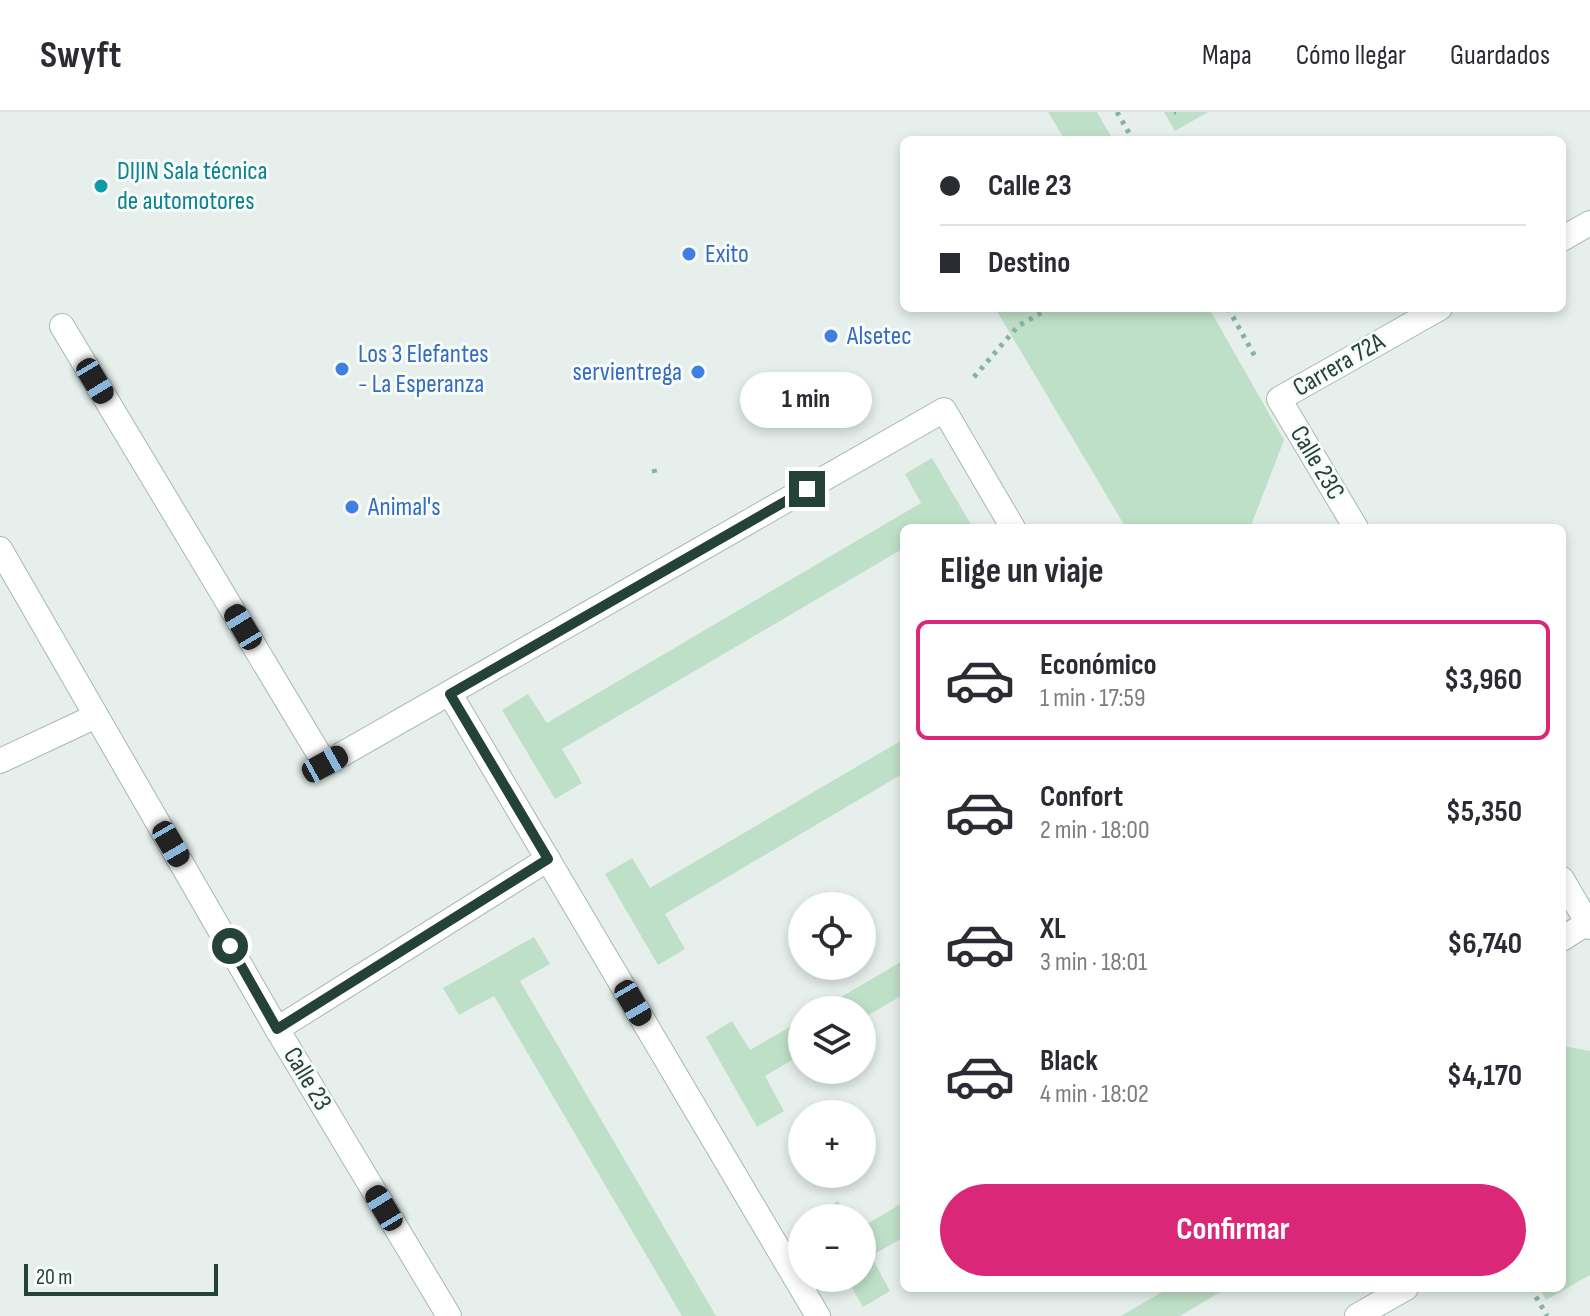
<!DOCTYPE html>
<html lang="es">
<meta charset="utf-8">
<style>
:root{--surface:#fff;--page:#f7f7f7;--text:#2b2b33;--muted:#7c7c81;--line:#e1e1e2;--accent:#db2777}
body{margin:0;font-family:"Sofia Sans Condensed",sans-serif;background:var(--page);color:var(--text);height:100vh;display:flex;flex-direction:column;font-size:30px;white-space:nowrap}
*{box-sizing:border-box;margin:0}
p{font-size:26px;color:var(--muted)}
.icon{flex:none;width:44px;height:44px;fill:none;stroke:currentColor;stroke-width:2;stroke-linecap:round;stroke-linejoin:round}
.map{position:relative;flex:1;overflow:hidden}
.side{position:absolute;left:900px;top:412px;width:666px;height:768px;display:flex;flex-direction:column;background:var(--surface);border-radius:12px;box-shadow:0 4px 12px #0003}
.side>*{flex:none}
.banner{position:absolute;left:900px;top:24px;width:666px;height:176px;border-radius:12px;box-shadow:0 4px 12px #0003;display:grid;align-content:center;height:176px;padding:0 40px;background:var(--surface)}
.fabs{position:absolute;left:788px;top:780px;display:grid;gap:16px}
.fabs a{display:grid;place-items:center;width:88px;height:88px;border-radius:50%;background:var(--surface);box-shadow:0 4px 12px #0003;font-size:40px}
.scale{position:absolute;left:24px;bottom:20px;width:194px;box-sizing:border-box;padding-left:8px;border:4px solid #24423a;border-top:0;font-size:22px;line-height:28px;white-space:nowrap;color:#24423a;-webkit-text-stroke:6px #f7fbf9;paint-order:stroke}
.end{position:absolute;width:36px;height:36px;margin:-18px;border:10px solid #24423a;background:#fff;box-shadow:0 0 0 4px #fff}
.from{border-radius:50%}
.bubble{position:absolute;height:56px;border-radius:28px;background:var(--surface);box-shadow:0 4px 12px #0003;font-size:26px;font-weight:700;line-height:56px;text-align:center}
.car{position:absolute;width:24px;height:48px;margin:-24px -12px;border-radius:10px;box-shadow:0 0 6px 2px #0007;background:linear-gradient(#222 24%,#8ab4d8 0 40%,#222 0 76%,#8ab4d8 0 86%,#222 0)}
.banner b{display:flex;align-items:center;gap:28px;height:76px;font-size:30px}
.banner b+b{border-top:2px solid var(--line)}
.banner i{width:20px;height:20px;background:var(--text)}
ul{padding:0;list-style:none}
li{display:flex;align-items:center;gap:24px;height:120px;margin:0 16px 12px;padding:0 24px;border:4px solid transparent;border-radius:12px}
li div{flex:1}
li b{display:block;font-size:30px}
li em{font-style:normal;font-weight:700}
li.active{border-color:var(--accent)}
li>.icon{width:72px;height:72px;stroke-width:1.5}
h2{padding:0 40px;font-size:36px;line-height:96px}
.primary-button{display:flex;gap:16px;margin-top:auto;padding:16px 40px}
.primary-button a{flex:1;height:92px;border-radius:48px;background:var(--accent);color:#fff;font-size:32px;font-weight:700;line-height:92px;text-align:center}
header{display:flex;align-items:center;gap:48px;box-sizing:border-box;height:112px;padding:0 40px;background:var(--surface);border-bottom:2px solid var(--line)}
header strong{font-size:38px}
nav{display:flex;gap:44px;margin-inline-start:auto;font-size:28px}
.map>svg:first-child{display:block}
</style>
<header>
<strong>Swyft</strong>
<nav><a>Mapa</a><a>Cómo llegar</a><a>Guardados</a></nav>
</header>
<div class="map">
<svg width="1590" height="1204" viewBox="0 0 1590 1204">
<rect width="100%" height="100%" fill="#e6efeb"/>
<g fill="#bfe0c8">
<polygon points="1048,0 1097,0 1113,28 1065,28"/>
<polygon points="1164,0 1208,0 1175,19"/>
<polygon points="995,196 1209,196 1284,328 1250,416 1126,416"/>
<polygon points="932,346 973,416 904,416 904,436 562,637 582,671 555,687 502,598 528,582 547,611 921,391 905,362"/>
<polygon points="904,627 904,661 665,802 685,837 658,853 605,762 632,746 650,776"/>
<polygon points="534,825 550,852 520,869 716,1204 682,1204 494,884 459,903 443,876"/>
<polygon points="904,848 904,882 862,907 862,898 819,898"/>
<polygon points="802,908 802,942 765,964 784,999 757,1015 706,925 732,909 750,938"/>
<polygon points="1562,934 1590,939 1590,1163 1546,1188 1540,1176 1562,1176"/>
<polygon points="838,1089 848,1106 812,1106 811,1104"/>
<polygon points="904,1090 904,1125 871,1144 890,1179 863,1195 846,1166 862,1166 862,1115"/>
<polygon points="1169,1176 1227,1176 1180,1204 1121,1204"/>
</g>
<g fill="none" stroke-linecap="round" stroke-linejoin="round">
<g stroke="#a8b8b2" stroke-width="26">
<g id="service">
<polyline points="62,214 325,652 944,298 1013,416"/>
<polyline points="450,582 818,1204"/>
<polyline points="1562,827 1587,811"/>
<polyline points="277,917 548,747"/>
<polyline points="1357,1204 1406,1176"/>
</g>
</g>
<g stroke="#a8b8b2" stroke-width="26">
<g id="minor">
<polyline points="1562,127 1590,111"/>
<polyline points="1356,416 1279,287 1440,196"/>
<polyline points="0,649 96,604"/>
<polyline points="1562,767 1590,815"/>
</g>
</g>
<g stroke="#a8b8b2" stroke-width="26">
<polyline id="tertiary" points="0,437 277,917 449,1204"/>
</g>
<g stroke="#86b3a5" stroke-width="5" stroke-dasharray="4 6" stroke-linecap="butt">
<polyline points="1117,0 1133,28"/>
<polyline points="1174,0 1176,0"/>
<polyline points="1228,196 1257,248"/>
<polyline points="974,265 1018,214 1050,196"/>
<polyline points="654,357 656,366"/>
<polyline points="1531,1176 1547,1204"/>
</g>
<use href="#service" stroke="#fff" stroke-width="24"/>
<use href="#minor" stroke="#fff" stroke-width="24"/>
<use href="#tertiary" stroke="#fff" stroke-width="24"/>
</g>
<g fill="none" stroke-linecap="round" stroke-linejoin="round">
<polyline stroke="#24423a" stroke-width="10" points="230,834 277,917 548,747 450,582 807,377"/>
</g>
<circle fill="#0f9aa8" stroke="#f7fbf9" stroke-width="3" cx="101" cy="74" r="8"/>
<g fill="#3f7fe0" stroke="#f7fbf9" stroke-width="3">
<circle cx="689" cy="142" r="8"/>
<circle cx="831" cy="224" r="8"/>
<circle cx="342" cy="257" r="8"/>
<circle cx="698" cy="260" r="8"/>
<circle cx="352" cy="395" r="8"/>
</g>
<g text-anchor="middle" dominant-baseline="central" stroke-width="6" stroke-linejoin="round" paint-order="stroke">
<g font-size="26" fill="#0d838f" stroke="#f7fbf9" text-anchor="start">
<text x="117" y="59">DIJIN Sala técnica<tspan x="117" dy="30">de automotores</tspan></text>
</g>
<g font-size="26" fill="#366cbe" stroke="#f7fbf9" text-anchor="start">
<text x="705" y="142">Exito</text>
<text x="847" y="224">Alsetec</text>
<text x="358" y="242">Los 3 Elefantes<tspan x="358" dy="30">- La Esperanza</tspan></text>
<text x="682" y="260" text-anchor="end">servientrega</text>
<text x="368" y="395">Animal's</text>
</g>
<g font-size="26" fill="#24423a" stroke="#f7fbf9">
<text transform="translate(1339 253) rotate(-30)">Carrera 72A</text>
<text transform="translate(1317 351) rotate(59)">Calle 23C</text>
<text transform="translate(307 967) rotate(59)">Calle 23</text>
</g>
</g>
</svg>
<div class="fabs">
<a><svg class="icon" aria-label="locate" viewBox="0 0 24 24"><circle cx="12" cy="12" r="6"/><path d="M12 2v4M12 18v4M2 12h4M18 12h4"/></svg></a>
<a><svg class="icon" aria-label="layers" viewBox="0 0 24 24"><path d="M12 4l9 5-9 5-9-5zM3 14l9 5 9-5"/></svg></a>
<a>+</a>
<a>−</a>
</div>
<div class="scale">20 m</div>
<i class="end from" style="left:230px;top:834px"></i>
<i class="end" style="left:807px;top:377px"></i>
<div class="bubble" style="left:740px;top:260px;width:132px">1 min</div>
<i class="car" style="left:95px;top:269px;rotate:149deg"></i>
<i class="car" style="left:243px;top:515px;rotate:329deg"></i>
<i class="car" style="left:325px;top:652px;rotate:61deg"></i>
<i class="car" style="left:171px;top:732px;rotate:150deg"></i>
<i class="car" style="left:633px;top:891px;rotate:150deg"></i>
<i class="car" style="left:384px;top:1096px;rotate:329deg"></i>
<div class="banner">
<b><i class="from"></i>Calle 23</b>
<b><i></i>Destino</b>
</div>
<section class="side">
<h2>Elige un viaje</h2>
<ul>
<li class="active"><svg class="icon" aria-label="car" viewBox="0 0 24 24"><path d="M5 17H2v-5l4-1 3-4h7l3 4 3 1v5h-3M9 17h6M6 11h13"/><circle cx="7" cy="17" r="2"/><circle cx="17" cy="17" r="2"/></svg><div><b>Económico</b><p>1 min · 17:59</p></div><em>$3,960</em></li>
<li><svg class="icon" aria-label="car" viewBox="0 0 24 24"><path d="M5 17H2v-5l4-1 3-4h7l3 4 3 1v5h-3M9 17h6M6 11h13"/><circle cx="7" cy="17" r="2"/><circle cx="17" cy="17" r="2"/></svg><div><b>Confort</b><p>2 min · 18:00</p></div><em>$5,350</em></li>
<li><svg class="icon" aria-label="car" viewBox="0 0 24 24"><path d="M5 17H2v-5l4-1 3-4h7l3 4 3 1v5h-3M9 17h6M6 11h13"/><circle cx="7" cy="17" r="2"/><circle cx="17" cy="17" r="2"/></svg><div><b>XL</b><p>3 min · 18:01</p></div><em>$6,740</em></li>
<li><svg class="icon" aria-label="car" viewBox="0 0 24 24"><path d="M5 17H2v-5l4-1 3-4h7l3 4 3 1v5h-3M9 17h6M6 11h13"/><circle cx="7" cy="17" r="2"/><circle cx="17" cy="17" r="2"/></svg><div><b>Black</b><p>4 min · 18:02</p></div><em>$4,170</em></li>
</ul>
<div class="primary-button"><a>Confirmar</a></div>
</section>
</div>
